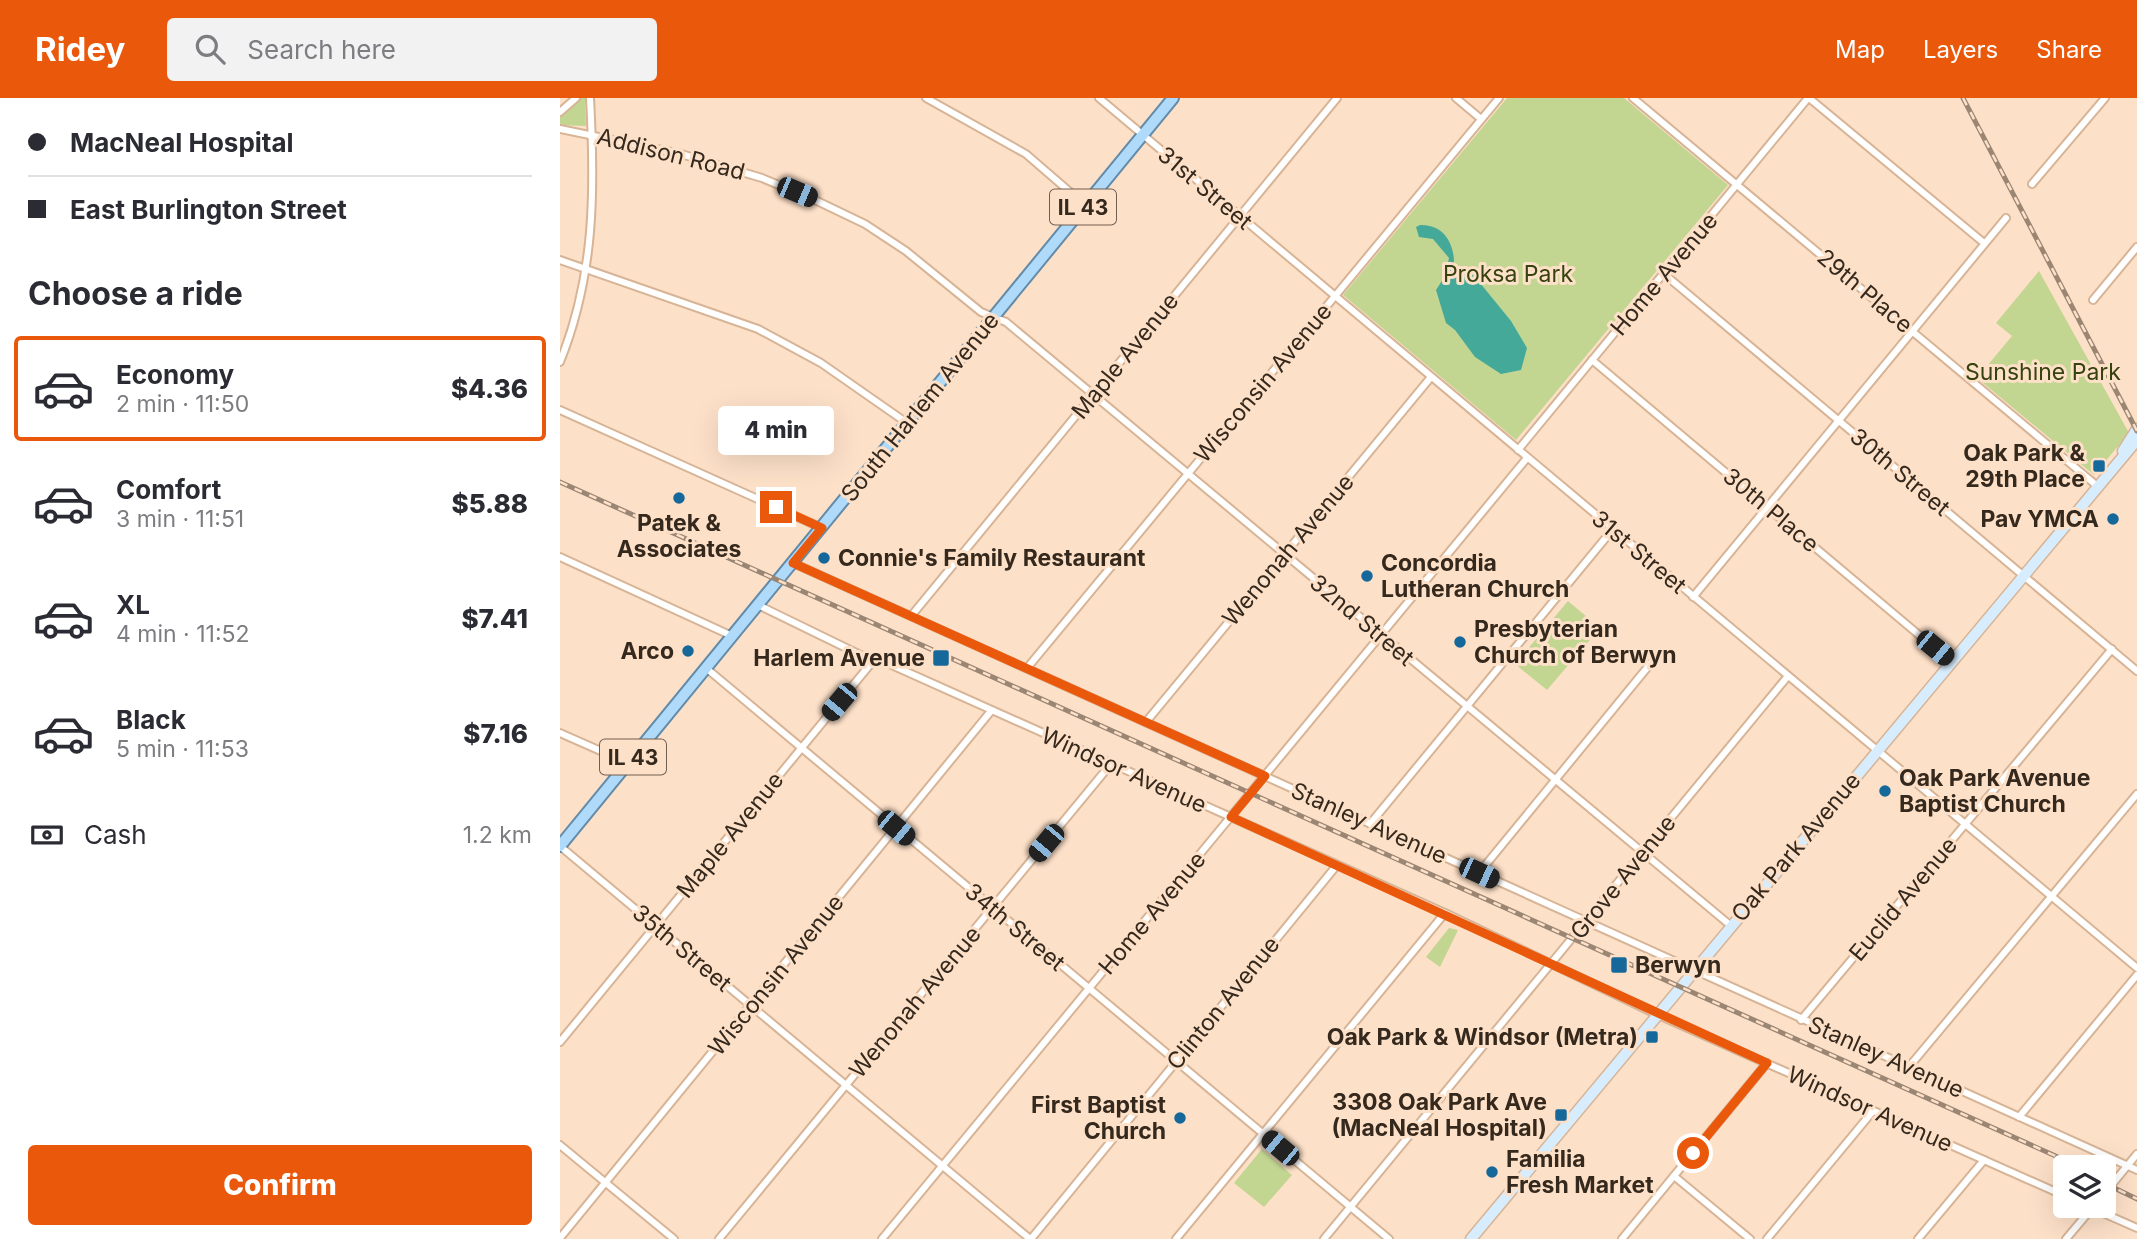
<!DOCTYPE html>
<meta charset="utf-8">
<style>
:root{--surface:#fff;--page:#f2f2f3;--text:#2b2b33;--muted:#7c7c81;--line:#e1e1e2;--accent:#ea580c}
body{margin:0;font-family:Inter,sans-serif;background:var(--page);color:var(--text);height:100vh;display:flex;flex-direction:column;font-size:26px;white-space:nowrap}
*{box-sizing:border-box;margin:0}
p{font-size:23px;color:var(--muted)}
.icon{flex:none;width:38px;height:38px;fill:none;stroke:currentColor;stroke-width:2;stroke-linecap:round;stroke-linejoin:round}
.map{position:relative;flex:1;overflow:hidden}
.sheet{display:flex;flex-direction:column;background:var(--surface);width:560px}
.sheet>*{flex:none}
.banner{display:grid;align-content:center;height:154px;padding:0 28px;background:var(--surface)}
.tools{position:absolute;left:1493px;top:1057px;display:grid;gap:14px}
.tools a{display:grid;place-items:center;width:63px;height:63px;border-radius:7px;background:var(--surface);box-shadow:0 7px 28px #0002;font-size:35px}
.end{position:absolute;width:32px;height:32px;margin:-16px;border:9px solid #ea580c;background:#fff;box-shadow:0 0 0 4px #fff}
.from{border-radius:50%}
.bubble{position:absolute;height:49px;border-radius:7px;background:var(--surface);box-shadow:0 7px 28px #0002;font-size:23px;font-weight:800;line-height:49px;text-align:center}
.car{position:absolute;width:21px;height:42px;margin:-21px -10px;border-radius:9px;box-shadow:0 0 5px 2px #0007;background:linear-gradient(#222 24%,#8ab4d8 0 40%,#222 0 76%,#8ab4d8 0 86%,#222 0)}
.banner b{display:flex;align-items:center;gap:24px;height:66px;font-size:26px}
.banner b+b{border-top:2px solid var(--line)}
.banner i{width:18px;height:18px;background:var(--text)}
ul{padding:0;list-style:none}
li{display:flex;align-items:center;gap:21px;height:105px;margin:0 14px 10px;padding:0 14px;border:4px solid transparent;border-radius:7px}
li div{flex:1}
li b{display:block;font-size:26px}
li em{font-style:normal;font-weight:800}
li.on{border-color:var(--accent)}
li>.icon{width:63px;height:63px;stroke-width:1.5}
h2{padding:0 28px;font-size:32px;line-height:84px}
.pay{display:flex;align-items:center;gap:18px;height:77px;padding:0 28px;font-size:26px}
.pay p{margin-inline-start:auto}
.button{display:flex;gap:14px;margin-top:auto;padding:14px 28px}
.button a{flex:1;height:80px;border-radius:7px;background:var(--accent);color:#fff;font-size:28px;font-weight:800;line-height:80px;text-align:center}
header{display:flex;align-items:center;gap:42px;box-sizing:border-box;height:98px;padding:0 35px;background:var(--accent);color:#fff}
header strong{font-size:33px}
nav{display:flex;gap:38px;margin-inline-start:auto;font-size:24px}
.search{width:490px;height:63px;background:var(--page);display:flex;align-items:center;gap:18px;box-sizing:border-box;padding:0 24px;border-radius:7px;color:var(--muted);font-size:26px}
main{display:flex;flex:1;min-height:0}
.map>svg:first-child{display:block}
</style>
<header>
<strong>Ridey</strong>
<div class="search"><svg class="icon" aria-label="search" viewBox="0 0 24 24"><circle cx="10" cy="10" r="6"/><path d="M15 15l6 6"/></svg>Search here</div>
<nav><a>Map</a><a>Layers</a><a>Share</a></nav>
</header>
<main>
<section class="sheet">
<div class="banner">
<b><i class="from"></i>MacNeal Hospital</b>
<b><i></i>East Burlington Street</b>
</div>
<h2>Choose a ride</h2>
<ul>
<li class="on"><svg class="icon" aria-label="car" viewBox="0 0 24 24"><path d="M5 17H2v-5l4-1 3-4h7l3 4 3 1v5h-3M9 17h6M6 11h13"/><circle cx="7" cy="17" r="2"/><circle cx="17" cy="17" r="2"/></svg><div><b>Economy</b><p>2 min · 11:50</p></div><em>$4.36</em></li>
<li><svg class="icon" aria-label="car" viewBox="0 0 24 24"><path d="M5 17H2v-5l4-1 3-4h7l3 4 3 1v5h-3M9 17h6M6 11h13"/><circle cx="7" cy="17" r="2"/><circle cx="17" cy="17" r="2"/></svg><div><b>Comfort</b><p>3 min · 11:51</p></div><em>$5.88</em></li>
<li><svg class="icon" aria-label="car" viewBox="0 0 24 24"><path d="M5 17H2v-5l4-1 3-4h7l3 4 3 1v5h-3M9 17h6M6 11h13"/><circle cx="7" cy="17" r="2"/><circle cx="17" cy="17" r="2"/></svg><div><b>XL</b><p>4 min · 11:52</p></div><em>$7.41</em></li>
<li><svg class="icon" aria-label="car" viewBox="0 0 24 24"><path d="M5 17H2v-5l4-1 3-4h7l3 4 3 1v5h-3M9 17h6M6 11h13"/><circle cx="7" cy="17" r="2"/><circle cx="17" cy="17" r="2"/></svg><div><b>Black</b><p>5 min · 11:53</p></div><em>$7.16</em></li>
</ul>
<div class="pay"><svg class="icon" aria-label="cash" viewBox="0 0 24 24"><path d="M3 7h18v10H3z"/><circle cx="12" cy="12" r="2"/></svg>Cash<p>1.2 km</p></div>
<div class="button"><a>Confirm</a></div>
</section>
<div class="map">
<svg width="1577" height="1141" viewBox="0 0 1577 1141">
<rect width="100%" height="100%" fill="#fde0c8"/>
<g fill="#c2d691">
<polygon points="19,0 25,0 26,28 0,27 0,18"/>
<polygon points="947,0 1064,0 1168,87 956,342 783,197"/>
<polygon points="1479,173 1569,335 1534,377 1417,280 1452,238 1436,225"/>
<polygon points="1008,503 1040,530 987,592 955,566"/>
<polygon points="889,830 898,832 880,869 866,859"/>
<polygon points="702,1051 732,1077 704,1109 674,1085"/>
</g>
<path fill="#45a99a" d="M860,127C884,126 895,146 894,168L910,174L916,180L951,223L967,250L961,272L941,276L915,259L895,232L886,225L876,192L885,178L889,160L873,141L859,139L856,129Z"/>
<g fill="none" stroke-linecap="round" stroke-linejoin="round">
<g stroke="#d7b496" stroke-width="10">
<g id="street">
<polyline points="366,0 466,56 525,107"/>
<polyline points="539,0 1577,870"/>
<polyline points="896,0 921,21"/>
<polyline points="1073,0 1536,387"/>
<polyline points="1249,0 1424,145"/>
<polyline points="0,14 16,0"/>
<polyline points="0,31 121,56 202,80 255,102 305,126 346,153 421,214 446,224 1170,827"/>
<polyline points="1472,86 1545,0"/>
<polyline points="0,162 198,231 261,265 347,325"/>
<polyline points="1104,176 1577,573"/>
<polyline points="1533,202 1577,149"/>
<polyline points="1032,262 1390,563"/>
<path d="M0,264C35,177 35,92 30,0"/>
<polyline points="0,312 262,430"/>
<polyline points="958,352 1248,0"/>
<polyline points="0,459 172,538"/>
<polyline points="233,465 1577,1072"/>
<polyline points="1133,499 1446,120"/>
<polyline points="198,507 313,563 327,565 885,815 1096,916 1505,1098"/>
<polyline points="352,517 777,0"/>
<polyline points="468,569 939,0"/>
<polyline points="146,570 829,1141"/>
<polyline points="586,624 871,279"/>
<polyline points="0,635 68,665"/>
<polyline points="810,726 1053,431"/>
<polyline points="0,748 470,1141"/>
<polyline points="919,775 1091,565"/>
<polyline points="1241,922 1552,551"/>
<polyline points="0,944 313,563"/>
<polyline points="1348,970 1577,696"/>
<polyline points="1459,1019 1577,877"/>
<polyline points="0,1047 114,1141"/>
<polyline points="1114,1078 1190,1141"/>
<polyline points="1544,1096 1577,1056"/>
<polyline points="1527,1108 1577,1130"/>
<polyline points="0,1140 431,613"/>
<polyline points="159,1141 550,667"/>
<polyline points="322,1141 967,360"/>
<polyline points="471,1141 777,767"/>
<polyline points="616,1141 885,815"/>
<polyline points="764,1141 1228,578"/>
<polyline points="1062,1141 1207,965"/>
<polyline points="1207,1141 1313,1013"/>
<polyline points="1358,1141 1424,1062"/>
<polyline points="1506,1141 1533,1109"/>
</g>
</g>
<g stroke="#d7b496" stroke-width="13">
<g id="secondary">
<polyline points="1563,353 1577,331"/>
<polyline points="911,1141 1577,342"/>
</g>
</g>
<g stroke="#628ba9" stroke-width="14">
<polyline id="primary" points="0,748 613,0"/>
</g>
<use href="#street" stroke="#fff" stroke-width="6"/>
<use href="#secondary" stroke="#d7ecfc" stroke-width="10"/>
<use href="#primary" stroke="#afdaf9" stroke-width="10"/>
<g stroke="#9b8674" stroke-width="5">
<g id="rail">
<polyline points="1403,0 1577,333"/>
<polyline points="0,384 1520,1069"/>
<polyline points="1544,1085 1577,1101"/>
</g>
</g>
<use href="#rail" stroke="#fde0c8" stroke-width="2.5" stroke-dasharray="8" stroke-linecap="butt"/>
</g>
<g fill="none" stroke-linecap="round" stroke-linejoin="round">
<polyline stroke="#ea580c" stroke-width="9" points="216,409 262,430 233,465 705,678 671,719 1207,965 1133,1055"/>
</g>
<g fill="#17689a" stroke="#fde0c8" stroke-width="2.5">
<rect x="1532" y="361" width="14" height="14" rx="3.5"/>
<circle cx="119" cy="400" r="7"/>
<circle cx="1553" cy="421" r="7"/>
<circle cx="264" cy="460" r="7"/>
<circle cx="807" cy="478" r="7"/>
<circle cx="900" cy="544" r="7"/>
<circle cx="128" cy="553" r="7"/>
<rect x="372" y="551" width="18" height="18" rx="3.5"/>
<circle cx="1325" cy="693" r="7"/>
<rect x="1050" y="858" width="18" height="18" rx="3.5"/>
<rect x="1085" y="932" width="14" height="14" rx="3.5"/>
<rect x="994" y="1010" width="14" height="14" rx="3.5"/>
<circle cx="620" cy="1020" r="7"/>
<circle cx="932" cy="1074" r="7"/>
</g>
<g text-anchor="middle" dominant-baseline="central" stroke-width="6" stroke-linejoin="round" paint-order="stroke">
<g fill="#fde0c8" stroke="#715f50" stroke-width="2">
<rect x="490" y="91.5" width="66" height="35" rx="5"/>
<rect x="40" y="641.5" width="66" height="35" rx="5"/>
</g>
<g font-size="21" font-weight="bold" fill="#35281c">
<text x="523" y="109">IL 43</text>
<text x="73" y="659">IL 43</text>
</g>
<g font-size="23" fill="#35281c" stroke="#fde0c8">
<text transform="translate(111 56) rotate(14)">Addison Road</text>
<text transform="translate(645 90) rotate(40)">31st Street</text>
<text transform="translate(1104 176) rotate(-50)">Home Avenue</text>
<text transform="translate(1305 193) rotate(40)">29th Place</text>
<text transform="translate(565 258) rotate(-51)">Maple Avenue</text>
<text transform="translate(703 285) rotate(-50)">Wisconsin Avenue</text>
<text transform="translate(360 309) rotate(-51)">South Harlem Avenue</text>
<text transform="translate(1340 374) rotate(40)">30th Street</text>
<text transform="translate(1211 412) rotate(40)">30th Place</text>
<text transform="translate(728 452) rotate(-50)">Wenonah Avenue</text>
<text transform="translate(1079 454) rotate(40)">31st Street</text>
<text transform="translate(802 522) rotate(40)">32nd Street</text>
<text transform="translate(564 672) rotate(24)">Windsor Avenue</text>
<text transform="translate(809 725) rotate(24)">Stanley Avenue</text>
<text transform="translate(170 737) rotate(-51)">Maple Avenue</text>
<text transform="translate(1236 749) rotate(-50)">Oak Park Avenue</text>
<text transform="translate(1063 779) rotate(-51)">Grove Avenue</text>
<text transform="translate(1343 801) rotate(-50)">Euclid Avenue</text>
<text transform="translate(592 815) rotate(-50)">Home Avenue</text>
<text transform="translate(455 829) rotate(40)">34th Street</text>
<text transform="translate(122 850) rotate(40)">35th Street</text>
<text transform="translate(216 877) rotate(-51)">Wisconsin Avenue</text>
<text transform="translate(355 904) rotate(-50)">Wenonah Avenue</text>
<text transform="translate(663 905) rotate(-51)">Clinton Avenue</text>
<text transform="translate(1326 959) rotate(24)">Stanley Avenue</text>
<text transform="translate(1310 1011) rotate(24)">Windsor Avenue</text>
</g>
<g font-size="23" fill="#37430f" stroke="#fde0c8">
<text x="948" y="176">Proksa Park</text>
<text x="1483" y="274">Sunshine Park</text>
</g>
<g font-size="23" font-weight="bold" fill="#35281c" stroke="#fde0c8" text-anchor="end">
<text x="1525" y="355">Oak Park &amp;<tspan x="1525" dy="26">29th Place</tspan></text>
<text x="1539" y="421">Pav YMCA</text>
<text x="119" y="425" text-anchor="middle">Patek &amp;<tspan x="119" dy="26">Associates</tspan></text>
<text x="278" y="460" text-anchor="start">Connie's Family Restaurant</text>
<text x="821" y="465" text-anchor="start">Concordia<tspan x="821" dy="26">Lutheran Church</tspan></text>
<text x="914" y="531" text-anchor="start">Presbyterian<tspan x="914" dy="26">Church of Berwyn</tspan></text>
<text x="114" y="553">Arco</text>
<text x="365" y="560">Harlem Avenue</text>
<text x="1339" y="680" text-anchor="start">Oak Park Avenue<tspan x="1339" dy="26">Baptist Church</tspan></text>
<text x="1075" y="867" text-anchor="start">Berwyn</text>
<text x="1078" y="939">Oak Park &amp; Windsor (Metra)</text>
<text x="987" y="1004">3308 Oak Park Ave<tspan x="987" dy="26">(MacNeal Hospital)</tspan></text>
<text x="606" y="1007">First Baptist<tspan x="606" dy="26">Church</tspan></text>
<text x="946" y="1061" text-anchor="start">Familia<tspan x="946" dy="26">Fresh Market</tspan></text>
</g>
</g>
</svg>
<div class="tools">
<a><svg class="icon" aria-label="layers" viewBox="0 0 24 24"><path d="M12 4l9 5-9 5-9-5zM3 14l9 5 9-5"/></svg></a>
</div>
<i class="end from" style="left:1133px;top:1055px"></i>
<i class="end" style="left:216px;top:409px"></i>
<div class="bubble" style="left:158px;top:308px;width:116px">4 min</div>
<i class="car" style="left:237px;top:94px;rotate:113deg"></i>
<i class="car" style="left:1375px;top:550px;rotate:129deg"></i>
<i class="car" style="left:279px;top:604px;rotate:220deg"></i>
<i class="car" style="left:336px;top:730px;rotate:130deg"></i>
<i class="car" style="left:486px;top:745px;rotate:220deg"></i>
<i class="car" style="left:919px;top:775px;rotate:115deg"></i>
<i class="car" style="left:720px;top:1050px;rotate:310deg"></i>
</div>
</main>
